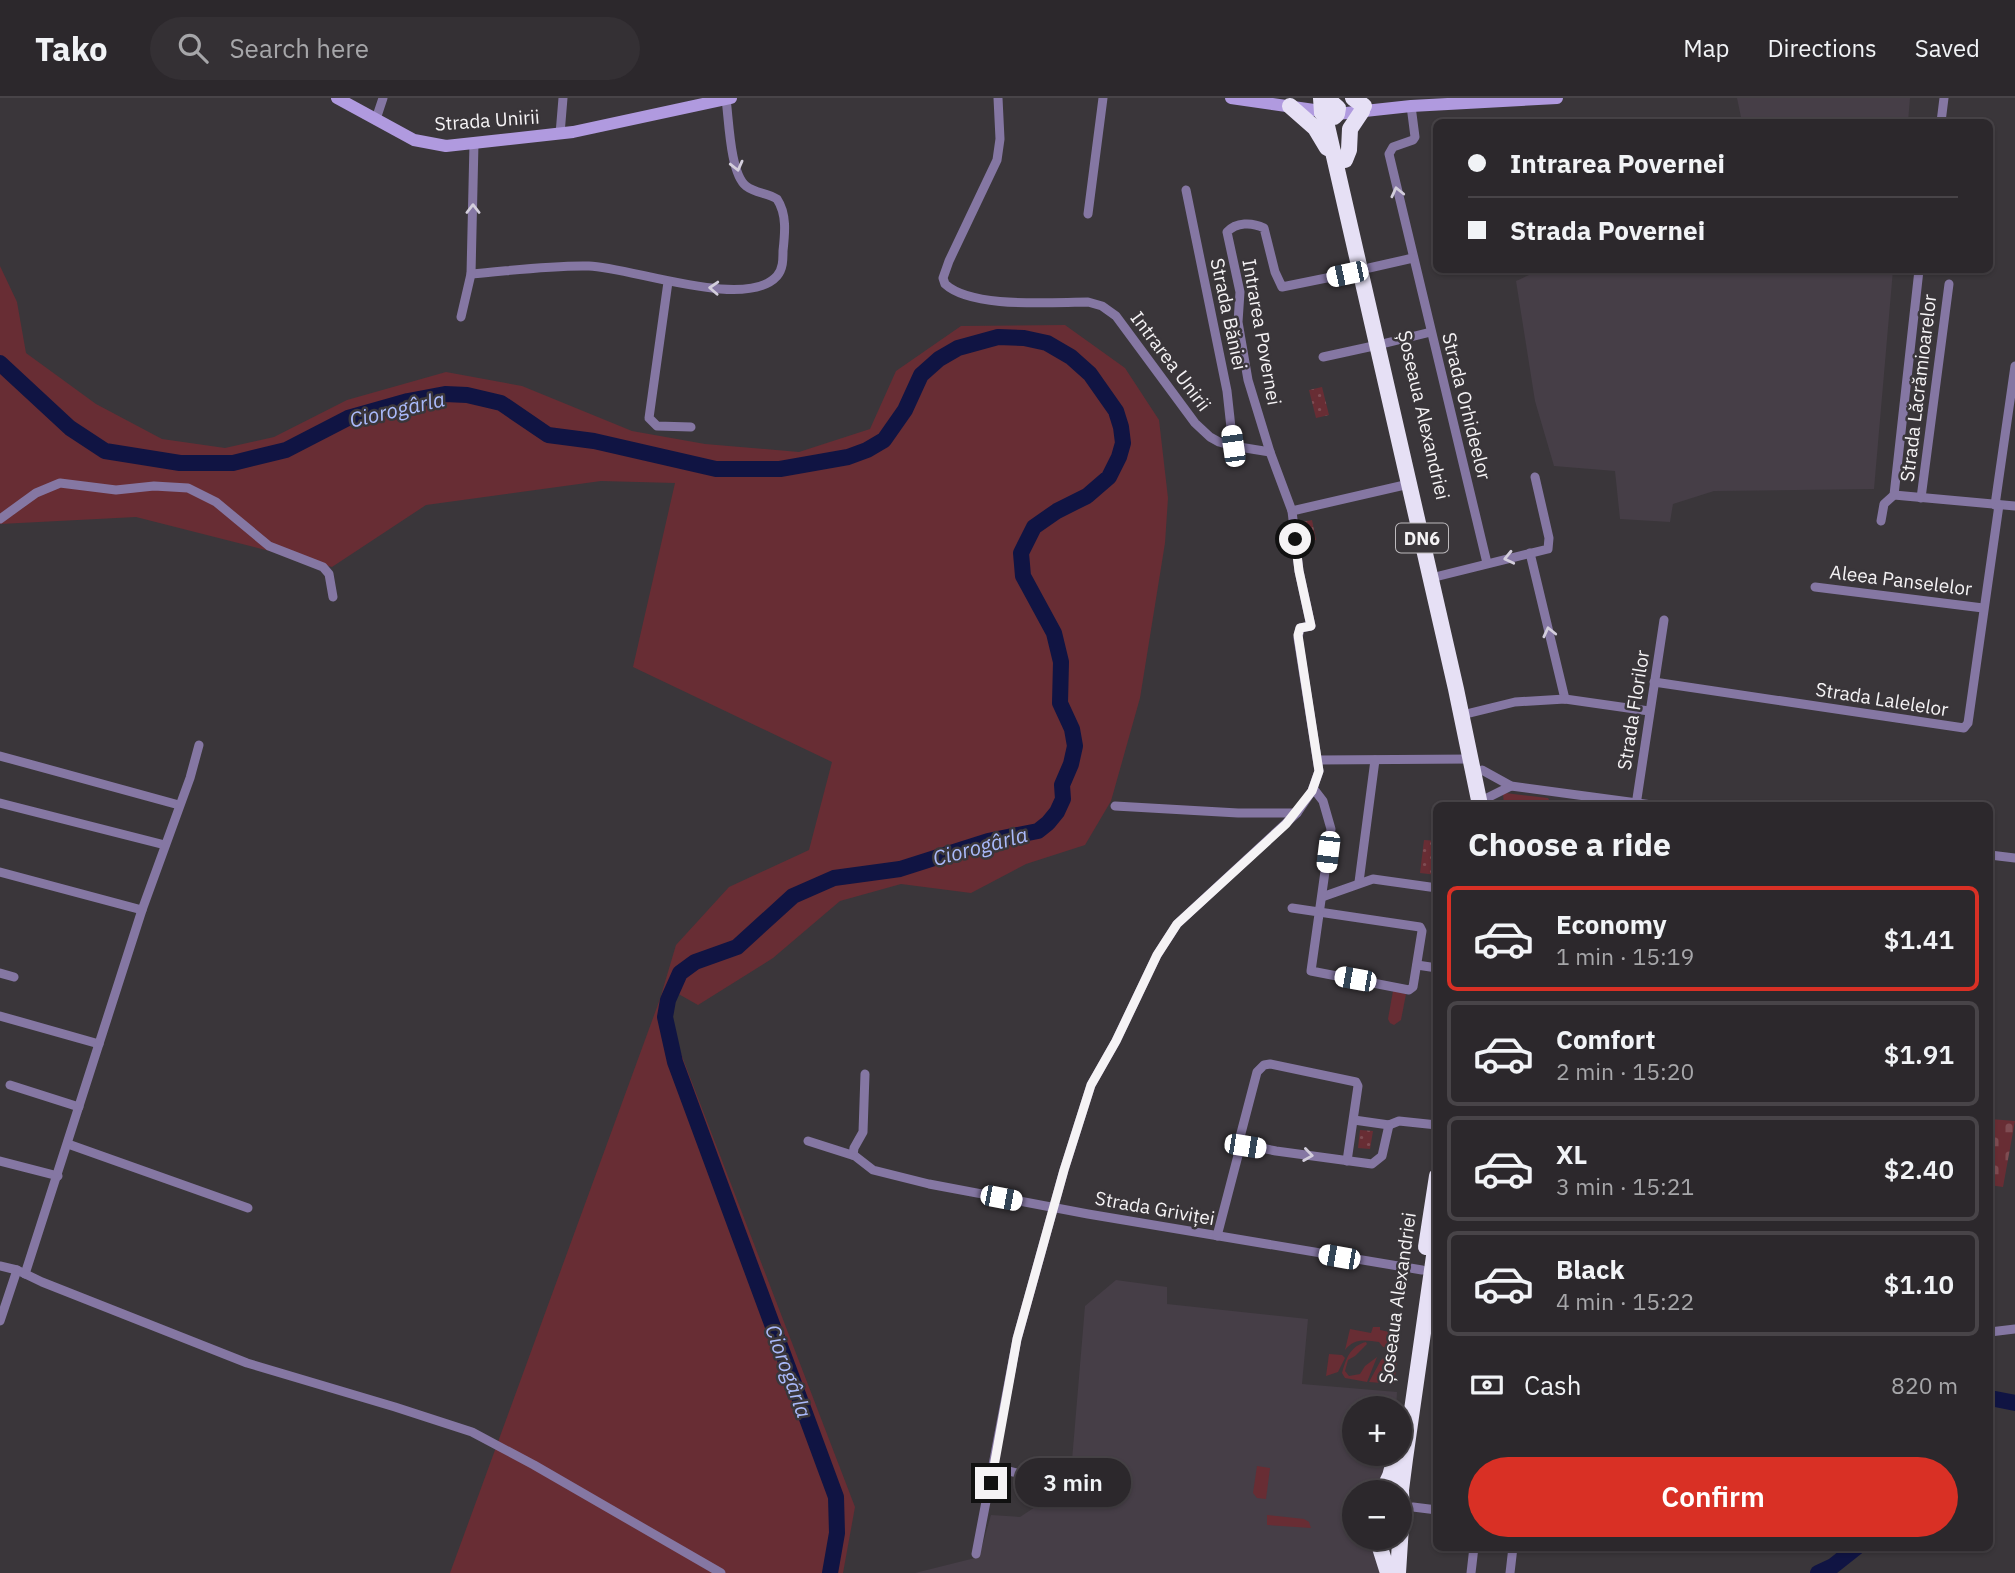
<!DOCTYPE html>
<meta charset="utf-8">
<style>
:root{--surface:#2c282c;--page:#343034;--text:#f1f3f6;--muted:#a6a6a9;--line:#484448;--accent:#d93025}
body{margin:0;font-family:"IBM Plex Sans",sans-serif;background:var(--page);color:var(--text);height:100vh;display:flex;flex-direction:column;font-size:26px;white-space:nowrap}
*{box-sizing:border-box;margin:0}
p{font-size:23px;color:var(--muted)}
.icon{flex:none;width:38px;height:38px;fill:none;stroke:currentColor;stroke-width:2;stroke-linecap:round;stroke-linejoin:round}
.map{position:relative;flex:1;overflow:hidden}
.panel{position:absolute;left:1433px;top:704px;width:560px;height:749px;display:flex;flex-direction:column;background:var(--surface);border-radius:10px;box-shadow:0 2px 5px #0004,0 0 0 2px var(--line)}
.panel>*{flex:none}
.hud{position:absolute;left:1433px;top:21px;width:560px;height:154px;border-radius:10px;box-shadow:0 2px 5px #0004,0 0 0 2px var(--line);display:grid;align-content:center;height:154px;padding:0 35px;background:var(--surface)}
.fabs{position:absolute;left:1342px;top:1298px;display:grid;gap:14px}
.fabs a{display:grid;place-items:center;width:70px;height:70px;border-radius:50%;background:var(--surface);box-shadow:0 2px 5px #0004,0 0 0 2px var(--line);font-size:35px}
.end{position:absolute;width:32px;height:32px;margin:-16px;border:9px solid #f5f3f5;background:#111;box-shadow:0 0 0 4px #111}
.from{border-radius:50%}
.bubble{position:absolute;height:49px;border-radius:24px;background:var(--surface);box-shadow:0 2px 5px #0004,0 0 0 2px var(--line);font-size:23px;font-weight:600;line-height:49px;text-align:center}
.car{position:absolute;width:21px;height:42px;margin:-21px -10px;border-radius:9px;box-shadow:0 0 5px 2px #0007;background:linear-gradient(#fff 24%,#345 0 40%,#fff 0 76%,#345 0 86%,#fff 0)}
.hud b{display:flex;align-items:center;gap:24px;height:66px;font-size:26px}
.hud b+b{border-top:2px solid var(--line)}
.hud i{width:18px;height:18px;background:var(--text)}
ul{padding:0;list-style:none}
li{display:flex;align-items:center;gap:21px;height:105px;margin:0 14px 10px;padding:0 21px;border:4px solid var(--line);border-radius:10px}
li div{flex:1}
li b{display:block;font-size:26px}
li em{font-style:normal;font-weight:600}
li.active{border-color:var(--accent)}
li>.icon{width:63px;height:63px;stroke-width:1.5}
h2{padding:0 35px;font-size:32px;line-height:84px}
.pay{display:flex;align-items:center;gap:18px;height:77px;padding:0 35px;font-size:26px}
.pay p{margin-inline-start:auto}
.button{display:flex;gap:14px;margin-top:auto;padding:14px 35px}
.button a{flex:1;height:80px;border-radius:42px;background:var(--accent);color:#fff;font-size:28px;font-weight:600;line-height:80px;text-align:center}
header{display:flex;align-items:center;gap:42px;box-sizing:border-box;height:98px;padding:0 35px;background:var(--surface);border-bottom:2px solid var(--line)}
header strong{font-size:33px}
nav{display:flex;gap:38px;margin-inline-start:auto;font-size:24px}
.search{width:490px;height:63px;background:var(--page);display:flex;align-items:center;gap:18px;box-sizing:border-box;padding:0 24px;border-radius:38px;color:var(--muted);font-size:26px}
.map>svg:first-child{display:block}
</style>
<header>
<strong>Tako</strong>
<div class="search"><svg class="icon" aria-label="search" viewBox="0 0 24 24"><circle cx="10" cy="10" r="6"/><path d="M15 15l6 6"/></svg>Search here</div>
<nav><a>Map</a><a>Directions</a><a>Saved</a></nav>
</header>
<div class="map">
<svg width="2015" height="1475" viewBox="0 0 2015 1475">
<defs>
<pattern id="cemetery-stones" width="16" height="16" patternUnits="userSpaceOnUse" patternTransform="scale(1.75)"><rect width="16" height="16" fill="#682d34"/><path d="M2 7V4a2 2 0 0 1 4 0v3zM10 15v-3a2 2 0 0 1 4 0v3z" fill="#7e4c52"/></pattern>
<pattern id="park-dots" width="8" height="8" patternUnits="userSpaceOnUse" patternTransform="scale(1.75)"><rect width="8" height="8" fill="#682d34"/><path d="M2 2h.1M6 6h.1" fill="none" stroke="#7e4c52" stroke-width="1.8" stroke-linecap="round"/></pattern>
</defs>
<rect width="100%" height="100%" fill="#3a363a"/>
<g fill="#463e47">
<polygon points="1737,0 1910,0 1908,24 1742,24"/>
<polygon points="1540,172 1893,172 1874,391 1714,393 1673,406 1670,424 1620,421 1615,373 1554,368 1535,303 1516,183"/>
<polygon points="1116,1182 1167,1189 1167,1206 1308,1221 1302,1286 1397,1294 1396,1311 1354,1311 1354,1356 1393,1356 1390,1395 1354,1395 1354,1440 1387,1440 1385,1475 915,1475 979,1459 991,1417 1020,1419 1070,1386 1085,1208"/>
</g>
<g fill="#682d34">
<polygon points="0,168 17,204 26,255 96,306 162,341 225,350 274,339 347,302 446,274 522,288 632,333 705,346 799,354 870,331 896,273 961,228 1065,227 1125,270 1159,322 1168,400 1165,445 1140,600 1111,703 1085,747 1026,766 971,795 901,786 840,803 773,860 698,907 675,894 660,901 855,1409 843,1475 450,1475 660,901 676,847 729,789 809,752 832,664 633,569 675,385 601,383 426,407 332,469 136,419 0,426"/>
<polygon points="1505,695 1548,700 1552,707 1504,707 1503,696"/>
<polygon points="1393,893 1406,896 1401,922 1394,927 1390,925 1388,921"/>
<path d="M1373,1229H1380V1232L1400,1236L1399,1250L1383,1249L1379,1244C1365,1242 1354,1240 1345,1252L1350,1231L1371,1235Z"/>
<path d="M1366,1244L1367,1246L1355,1258L1348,1262L1345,1273L1349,1278L1360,1276L1365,1268L1377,1259L1367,1284L1345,1280L1342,1275C1346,1261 1350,1248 1366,1244Z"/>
<polygon points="1329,1256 1342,1257 1345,1260 1338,1274 1326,1278"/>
<polygon points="1389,1256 1398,1257 1394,1286 1369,1284 1381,1262"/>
<polygon points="1257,1368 1270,1370 1266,1401 1257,1400 1253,1395"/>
<polygon points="1267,1417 1304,1421 1309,1424 1311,1430 1267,1427"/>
</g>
<polygon fill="url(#cemetery-stones)" points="1990,1021 2015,1023 2003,1089 1990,1087"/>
<g fill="url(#park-dots)">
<polygon points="1322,289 1329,317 1316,320 1309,292"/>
<polygon points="1312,422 1316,442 1306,444 1303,424"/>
<polygon points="1424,742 1437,743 1437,777 1420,775"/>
<polygon points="1360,1032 1373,1033 1370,1051 1358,1050"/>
</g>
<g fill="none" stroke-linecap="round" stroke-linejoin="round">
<g stroke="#101443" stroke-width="16">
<polyline points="0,265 70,330 105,353 180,365 233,365 286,352 348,320 408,303 445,296 467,297 501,305 548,337 594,343 716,371 780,371 848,359 867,352 884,342 905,312 921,277 939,261 958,250 998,239 1024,240 1047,245 1071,259 1090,276 1116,313 1121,329 1123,345 1119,359 1109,379 1087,398 1057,413 1034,429 1021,455 1023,478 1054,535 1061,564 1060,605 1072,631 1075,648 1071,666 1062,687 1063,701 1057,714 1048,725 1038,733 988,743 900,771 834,780 793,798 737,849 695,864 680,875 668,902 665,919 675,964 836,1399 837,1435 830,1475"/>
<polyline points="1990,1300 2015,1305"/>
<polyline points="1818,1475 1833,1468 1857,1449"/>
</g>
<g stroke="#8577a3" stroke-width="9">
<path d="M998,0L1000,41L997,62L949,163L943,180L945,186C972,211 1052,204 1088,204L1102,208L1116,218L1195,325L1210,339L1219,344L1233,348L1270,354"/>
<polyline points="1411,8 1415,39 1413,42 1393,49 1389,56 1487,465"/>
<polyline points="376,21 383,0"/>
<polyline points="1941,24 1944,0"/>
<polyline points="560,36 563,0"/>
<polyline points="1186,92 1227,293 1233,348"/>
<polyline points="1088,116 1103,0"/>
<polyline points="1369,170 1413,160"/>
<path d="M471,176C510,173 550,167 589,168C630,169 746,213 777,178C783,171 783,162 783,153C785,135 787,116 777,101C767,95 755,95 746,88C730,75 729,22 726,1"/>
<polyline points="668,184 649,320 657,328 691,329"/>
<polyline points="461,219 471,176 474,45"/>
<polyline points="1386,245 1431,234"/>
<polyline points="1323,259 1378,247"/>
<polyline points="1894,397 1919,172"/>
<polyline points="1921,400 1949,186"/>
<polyline points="1995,407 2015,268"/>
<polyline points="1292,413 1409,386"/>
<polyline points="0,421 36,395 60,385 116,392 154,388 188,390 216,404 269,448 323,469 329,476 333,499"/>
<polyline points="1881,423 1884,406 1894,397 2015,408"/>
<polyline points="1530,455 1565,601"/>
<polyline points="1439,478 1548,451 1549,440 1535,379"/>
<polyline points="1815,489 1983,510"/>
<polyline points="1654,584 1964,630 1968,625 1999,407"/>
<polyline points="1470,615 1515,604 1565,601 1649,613"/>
<polyline points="0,658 179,707"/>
<polyline points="1318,662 1472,661"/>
<polyline points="1482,672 1511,688 1652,707"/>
<polyline points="1487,700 1511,688"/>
<polyline points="0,705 165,747"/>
<polyline points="1636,707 1664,522"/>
<polyline points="1115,708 1238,715 1297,715"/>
<polyline points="1990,757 2015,760"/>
<polyline points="0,774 142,812"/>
<polyline points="1359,784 1375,662"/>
<polyline points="1322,799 1373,781 1437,790"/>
<polyline points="1292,810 1420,829 1422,833 1413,889 1409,892 1311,873 1331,731 1323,703 1313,690"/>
<polyline points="1417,867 1437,870"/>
<polyline points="0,875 14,879"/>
<polyline points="0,918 99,946"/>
<polyline points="10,987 79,1009"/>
<polyline points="1354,1022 1389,1027"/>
<polyline points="1389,1027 1399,1023 1437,1027"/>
<polyline points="808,1043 855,1058 873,1072 929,1086 1088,1116 1422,1172"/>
<polyline points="68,1046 248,1110"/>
<polyline points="1241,1046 1276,1053 1372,1066 1382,1058 1389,1027"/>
<polyline points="853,1057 854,1050 863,1034 865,976"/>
<polyline points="0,1063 58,1078"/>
<polyline points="1217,1138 1241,1046 1240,1039 1257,974 1264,967 1270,966 1356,984 1358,988 1347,1063"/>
<polyline points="0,1168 17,1172 42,1184 247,1265 395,1309 472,1334 534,1367 721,1475"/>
<polyline points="25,1176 142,812 190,680 199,647"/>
<polyline points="0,1223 17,1172"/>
<polyline points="1990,1234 2015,1231"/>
<polyline points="994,1369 1046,1383"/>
<polyline points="1413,1409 1437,1412"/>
<polyline points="1584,1450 1584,1449"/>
<path d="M976,1456L1017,1241L1064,1072L1091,987L1116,943L1157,857L1177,826L1297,715L1312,693L1319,673L1298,540L1300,530L1311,528L1299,473L1292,413L1270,354L1248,282L1238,224L1240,194L1227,134C1236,124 1252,124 1264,130L1275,174L1282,189L1361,173"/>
<polyline points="1471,1475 1474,1449"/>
<polyline points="1510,1475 1513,1449"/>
</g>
<g stroke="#b09adf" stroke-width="12">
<polyline points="337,0 414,42 446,48 573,34 731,0"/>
<polyline points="1231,0 1321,13"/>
<polyline points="1337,16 1411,8 1557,0"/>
</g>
<g stroke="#e6e0f5" stroke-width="16">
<polyline points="1321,0 1322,15 1325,19 1456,591 1480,707"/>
<polyline points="1353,0 1364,8"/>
<polyline points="1323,7 1331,4 1338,10 1337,16 1334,19 1325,19"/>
<polyline points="1290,8 1315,30 1327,50"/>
<polyline points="1345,62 1349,52 1350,31 1362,13"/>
<polyline points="1426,1149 1437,1078"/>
<polyline points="1382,1395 1390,1378 1396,1356"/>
<polyline points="1402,1415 1401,1392 1405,1361 1437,1137"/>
<polyline points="1377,1440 1388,1475"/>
<polyline points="1398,1475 1401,1428"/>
</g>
</g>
<defs><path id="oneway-chevron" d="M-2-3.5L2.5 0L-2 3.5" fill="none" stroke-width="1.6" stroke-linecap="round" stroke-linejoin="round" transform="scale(1.75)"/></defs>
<g stroke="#d3cedc">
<use href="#oneway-chevron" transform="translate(737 68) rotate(76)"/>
<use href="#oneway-chevron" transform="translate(1397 94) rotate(-103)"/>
<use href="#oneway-chevron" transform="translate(473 111) rotate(-90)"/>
<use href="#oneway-chevron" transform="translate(714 190) rotate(-177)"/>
<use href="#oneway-chevron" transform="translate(1509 460) rotate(167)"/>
<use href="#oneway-chevron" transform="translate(1549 534) rotate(-103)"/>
<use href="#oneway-chevron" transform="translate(1308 1057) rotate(8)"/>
</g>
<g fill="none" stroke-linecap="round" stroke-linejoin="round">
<polyline stroke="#f5f3f5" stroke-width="9" points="991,1385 1017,1241 1064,1072 1091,987 1116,943 1157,857 1177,826 1286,726 1312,693 1319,673 1298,537 1300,530 1311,528 1299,473 1295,441"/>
</g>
<g text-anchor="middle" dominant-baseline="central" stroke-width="5" stroke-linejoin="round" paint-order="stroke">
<rect fill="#3a363a" stroke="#bdbabd" stroke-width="2" x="1396" y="425.5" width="52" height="29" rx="5"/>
<g font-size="18" font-weight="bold" fill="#f5f3f5">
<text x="1422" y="440">DN6</text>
</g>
<g font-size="19" fill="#f5f3f5" stroke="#3a363a">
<text transform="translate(487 22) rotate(-4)">Strada Unirii</text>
<text transform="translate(1229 216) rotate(78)">Strada Băniei</text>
<text transform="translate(1262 234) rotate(80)">Intrarea Povernei</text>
<text transform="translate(1171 263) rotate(53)">Intrarea Unirii</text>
<text transform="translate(1918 290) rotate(-83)">Strada Lăcrămioarelor</text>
<text transform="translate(1467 308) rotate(76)">Strada Orhideelor</text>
<text transform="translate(1424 317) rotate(77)">Șoseaua Alexandriei</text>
<text transform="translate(1901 482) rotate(7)">Aleea Panselelor</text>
<text transform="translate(1882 601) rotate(9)">Strada Lalelelor</text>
<text transform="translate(1633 612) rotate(-81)">Strada Florilor</text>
<text transform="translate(1155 1110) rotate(10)">Strada Griviței</text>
<text transform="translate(1397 1200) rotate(-82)">Șoseaua Alexandriei</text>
</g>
<g font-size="21" font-style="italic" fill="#aabafb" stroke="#3a363a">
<text transform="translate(397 311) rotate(-13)">Ciorogârla</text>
<text transform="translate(980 748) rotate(-15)">Ciorogârla</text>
<text transform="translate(789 1273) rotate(70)">Ciorogârla</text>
</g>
</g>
</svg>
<div class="fabs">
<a>+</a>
<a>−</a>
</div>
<i class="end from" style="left:1295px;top:441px"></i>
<i class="end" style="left:991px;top:1385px"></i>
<div class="bubble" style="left:1015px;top:1360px;width:116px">3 min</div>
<i class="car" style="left:1347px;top:176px;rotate:258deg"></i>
<i class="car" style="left:1233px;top:348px;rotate:352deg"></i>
<i class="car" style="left:1328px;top:754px;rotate:187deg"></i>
<i class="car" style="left:1355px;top:881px;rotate:280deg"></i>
<i class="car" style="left:1245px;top:1048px;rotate:99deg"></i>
<i class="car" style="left:1001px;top:1100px;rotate:101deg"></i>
<i class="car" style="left:1339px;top:1159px;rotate:280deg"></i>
<div class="hud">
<b><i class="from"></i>Intrarea Povernei</b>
<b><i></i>Strada Povernei</b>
</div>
<section class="panel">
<h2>Choose a ride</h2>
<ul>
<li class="active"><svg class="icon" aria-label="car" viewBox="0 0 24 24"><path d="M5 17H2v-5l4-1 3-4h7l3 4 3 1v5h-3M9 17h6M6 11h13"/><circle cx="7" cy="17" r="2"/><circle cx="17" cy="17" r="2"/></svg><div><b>Economy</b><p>1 min · 15:19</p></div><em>$1.41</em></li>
<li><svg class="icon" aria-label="car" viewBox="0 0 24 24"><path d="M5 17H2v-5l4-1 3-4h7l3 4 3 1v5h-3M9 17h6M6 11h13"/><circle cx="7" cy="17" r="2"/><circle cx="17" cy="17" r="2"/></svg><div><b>Comfort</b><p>2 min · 15:20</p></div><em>$1.91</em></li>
<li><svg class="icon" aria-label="car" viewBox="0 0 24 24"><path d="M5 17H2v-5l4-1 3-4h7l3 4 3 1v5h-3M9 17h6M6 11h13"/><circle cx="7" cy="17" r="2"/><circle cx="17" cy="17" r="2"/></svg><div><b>XL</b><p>3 min · 15:21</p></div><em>$2.40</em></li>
<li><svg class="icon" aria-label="car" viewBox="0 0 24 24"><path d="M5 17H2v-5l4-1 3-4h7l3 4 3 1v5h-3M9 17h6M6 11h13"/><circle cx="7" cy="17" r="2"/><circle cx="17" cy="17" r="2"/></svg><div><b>Black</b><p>4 min · 15:22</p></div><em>$1.10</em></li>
</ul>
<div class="pay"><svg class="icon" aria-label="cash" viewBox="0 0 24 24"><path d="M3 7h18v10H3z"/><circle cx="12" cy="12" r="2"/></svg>Cash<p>820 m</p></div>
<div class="button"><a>Confirm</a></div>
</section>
</div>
